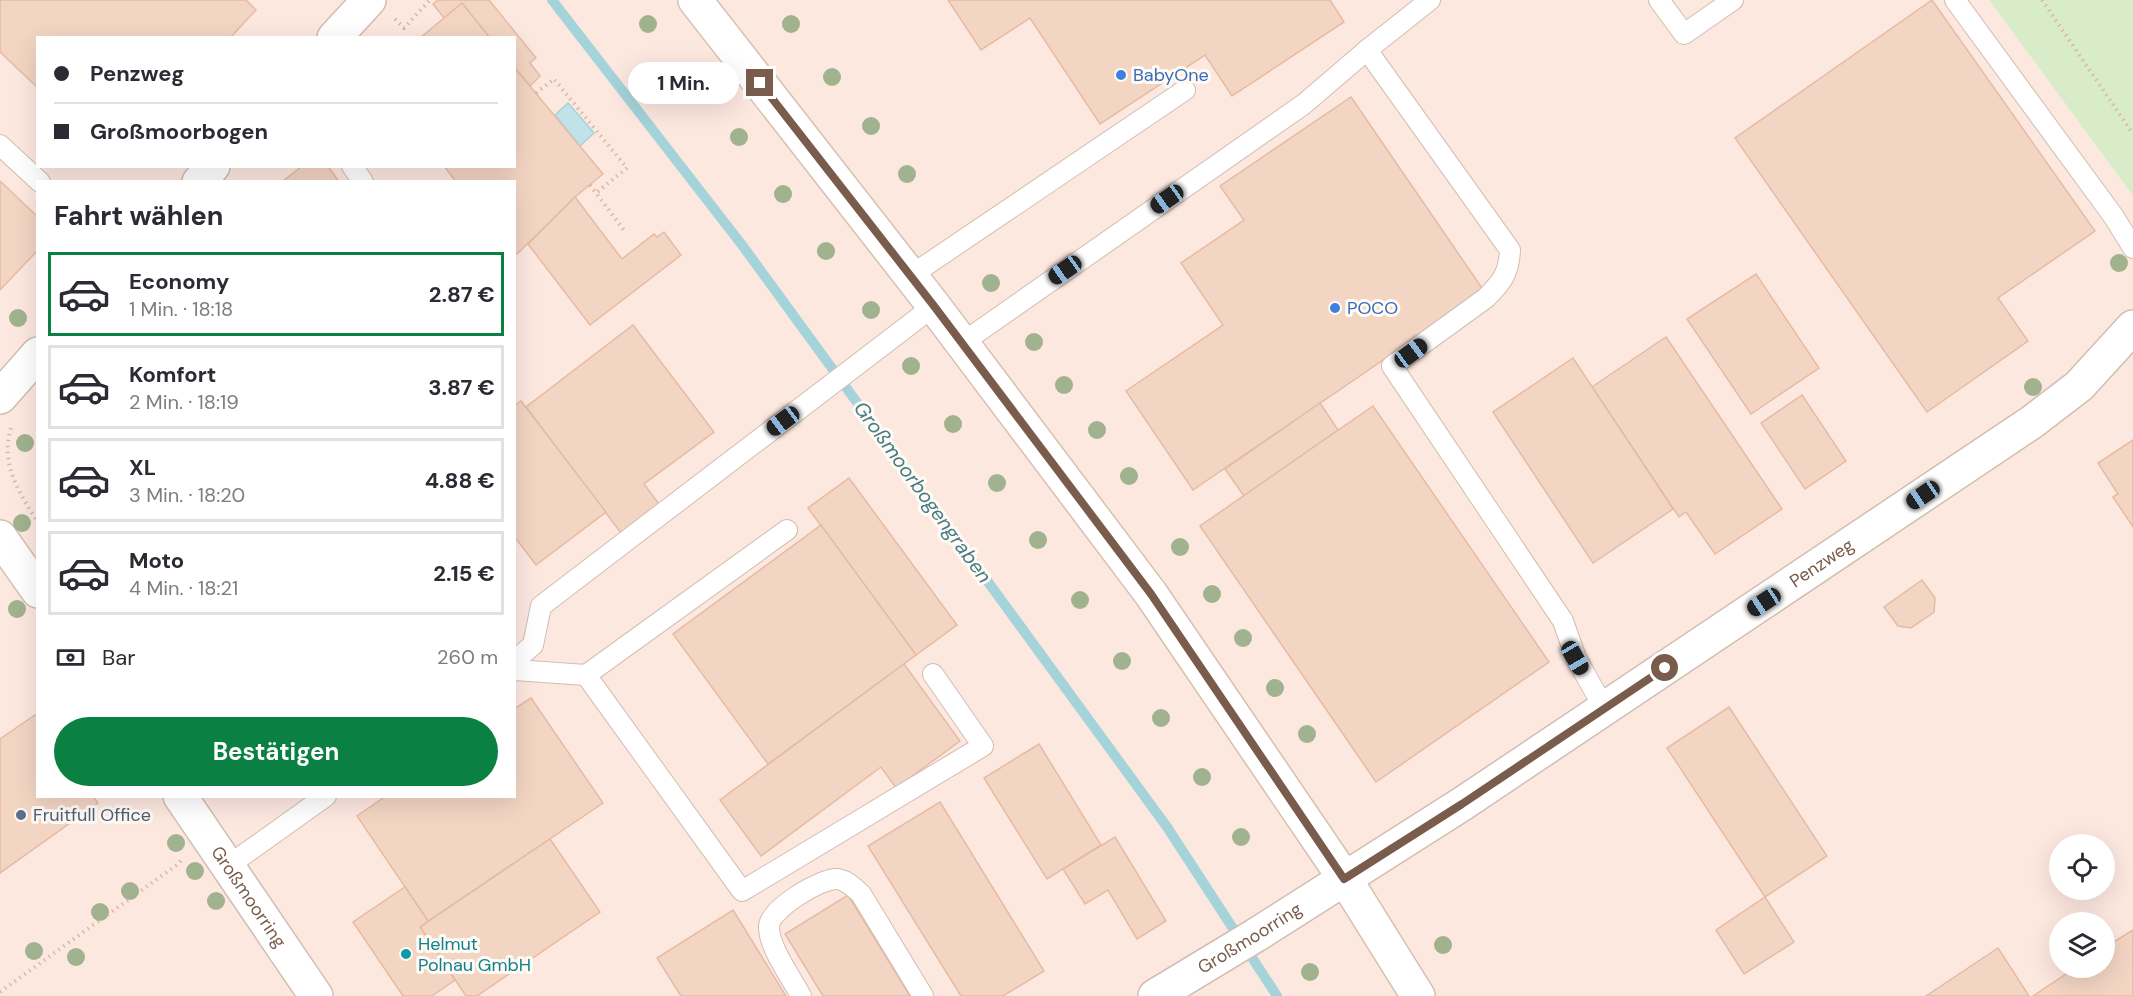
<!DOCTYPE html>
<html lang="de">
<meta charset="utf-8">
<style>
:root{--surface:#fff;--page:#f7f7f7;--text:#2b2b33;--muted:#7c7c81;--line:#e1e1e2;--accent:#0b8043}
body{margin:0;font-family:"DM Sans",sans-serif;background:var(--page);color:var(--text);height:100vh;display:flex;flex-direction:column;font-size:22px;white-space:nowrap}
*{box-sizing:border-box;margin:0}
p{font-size:20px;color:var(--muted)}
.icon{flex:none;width:33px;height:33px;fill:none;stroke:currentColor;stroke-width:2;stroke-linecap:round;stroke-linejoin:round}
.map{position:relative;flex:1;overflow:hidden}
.details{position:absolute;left:36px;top:180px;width:480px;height:618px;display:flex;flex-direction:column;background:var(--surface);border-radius:0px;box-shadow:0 6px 24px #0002}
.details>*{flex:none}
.hud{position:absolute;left:36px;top:36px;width:480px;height:132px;border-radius:0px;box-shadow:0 6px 24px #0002;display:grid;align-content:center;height:132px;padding:0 18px;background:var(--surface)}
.controls{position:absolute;left:2049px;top:834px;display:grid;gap:12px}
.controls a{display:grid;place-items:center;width:66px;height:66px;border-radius:50%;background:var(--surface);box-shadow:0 6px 24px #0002;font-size:30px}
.end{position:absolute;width:27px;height:27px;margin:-14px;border:8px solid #7a5c4d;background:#fff;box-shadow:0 0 0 3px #fff}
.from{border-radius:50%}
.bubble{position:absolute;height:42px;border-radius:21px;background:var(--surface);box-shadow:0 6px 24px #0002;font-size:20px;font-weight:700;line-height:42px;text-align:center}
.car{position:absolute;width:18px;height:36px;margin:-18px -9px;border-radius:8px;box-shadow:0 0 4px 2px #0007;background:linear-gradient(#222 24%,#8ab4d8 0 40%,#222 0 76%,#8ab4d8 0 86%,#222 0)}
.hud b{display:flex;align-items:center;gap:21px;height:57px;font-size:22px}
.hud b+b{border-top:2px solid var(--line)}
.hud i{width:15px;height:15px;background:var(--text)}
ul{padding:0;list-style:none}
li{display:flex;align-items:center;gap:18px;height:84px;margin:0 12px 9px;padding:0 6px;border:3px solid var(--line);border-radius:0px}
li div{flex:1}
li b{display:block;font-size:22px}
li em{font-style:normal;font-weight:700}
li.current{border-color:var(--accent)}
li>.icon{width:54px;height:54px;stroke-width:1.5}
h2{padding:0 18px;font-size:27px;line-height:72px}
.pay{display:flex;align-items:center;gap:15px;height:66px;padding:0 18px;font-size:22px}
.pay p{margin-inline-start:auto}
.button{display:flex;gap:12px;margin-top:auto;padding:12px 18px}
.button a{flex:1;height:69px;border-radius:36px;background:var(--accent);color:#fff;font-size:24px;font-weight:700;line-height:69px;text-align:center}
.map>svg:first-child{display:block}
</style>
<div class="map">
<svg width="2133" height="996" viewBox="0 0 2133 996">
<rect width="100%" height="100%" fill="#fdf6ec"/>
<path fill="#fde8e0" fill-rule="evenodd" d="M0,0H1989L2133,196V996H0ZM38,38H514V166H38ZM38,182H514V796H38ZM2060,844H2104V890H2060ZM2060,922H2104V968H2060Z"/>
<polygon fill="#d8ecc9" points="1989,0 2133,0 2133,196"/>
<polygon fill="#bfe3e8" stroke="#a5d3da" stroke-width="1.5" points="568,103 594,133 580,146 555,115"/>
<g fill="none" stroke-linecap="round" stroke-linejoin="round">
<polyline stroke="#a5d3da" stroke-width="10" points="552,0 742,245 1167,827 1277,996"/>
</g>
<g fill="#f3d5c3" stroke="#e6bba3" stroke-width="1.5">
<polygon points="0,0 246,0 256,10 230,38 38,38 38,88 0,52"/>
<polygon points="438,0 489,0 536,58 530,63 540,76 530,86 514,67 514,38 490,38 462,3 444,18 433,4"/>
<polygon points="948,0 1330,0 1344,22 1232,96 1205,55 1100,124 1030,18 981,50"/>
<polygon points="1932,0 2095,231 1998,298 2028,341 1927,412 1735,138"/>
<polygon points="462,3 490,38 420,38"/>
<polygon points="514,67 603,174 575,197 517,254 514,251 514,182 456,182 444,166 514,166"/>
<polygon points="1351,97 1484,291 1193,490 1126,391 1223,325 1181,263 1244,220 1220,186"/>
<polygon points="302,166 328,166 339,182 282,182"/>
<polygon points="0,181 38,217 38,250 0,290"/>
<polygon points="575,197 622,259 654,234 657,237 664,232 681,255 590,325 528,244"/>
<polygon points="1756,274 1819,368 1751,414 1687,319"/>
<polygon points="633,325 714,432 644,484 659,504 621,533 526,407"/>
<polygon points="1666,337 1782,509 1715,554 1686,512 1679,517 1592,387"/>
<polygon points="1573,358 1673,509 1593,563 1493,412"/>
<polygon points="1802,395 1846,461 1805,489 1761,423"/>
<polygon points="521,401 606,512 536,565 514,536 514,406"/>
<polygon points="1320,403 1338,430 1244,496 1225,469"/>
<polygon points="1373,406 1549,662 1376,782 1200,526"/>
<polygon points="2133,440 2133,527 2113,497 2118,494 2098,463"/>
<polygon points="849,478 957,625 916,655 808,508"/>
<polygon points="821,525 916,655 768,764 673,634"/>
<polygon points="1922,580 1935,598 1934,612 1911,628 1898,626 1884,607"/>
<polygon points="904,664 960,741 896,788 881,767 761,856 720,800"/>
<polygon points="531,698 603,803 428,921 357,816 386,796 514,796 514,709"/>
<polygon points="1729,707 1827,856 1765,897 1667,748"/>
<polygon points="35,715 38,718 38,796 93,796 98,803 0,873 0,739"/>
<polygon points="1039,744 1101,845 1047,879 984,778"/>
<polygon points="940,802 1044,971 1003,996 961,996 868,846"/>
<polygon points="1115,837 1166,921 1137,939 1108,890 1085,904 1063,869"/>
<polygon points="550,839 600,912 477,996 466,996 420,927"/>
<polygon points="405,887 428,921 420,927 455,980 432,996 403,996 353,922"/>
<polygon points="848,895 910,996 823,996 785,934"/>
<polygon points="1765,897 1794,942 1744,974 1716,930"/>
<polygon points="733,910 786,996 681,996 657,958"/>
<polygon points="2133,930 2133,996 2033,996 2075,968 2104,968 2104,948"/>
<polygon points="1998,948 2029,996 1926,996"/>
</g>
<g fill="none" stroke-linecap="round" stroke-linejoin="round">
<g stroke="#d1beb0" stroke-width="22">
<g id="lane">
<polyline points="1659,0 1684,34 1733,0"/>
<polyline points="1955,0 2114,217 2133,248"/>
<path d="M1367,50L1510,250C1509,273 1502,282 1486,298L1392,366L1563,621L1576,658L1604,708"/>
<polyline points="0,145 40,182"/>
<polyline points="352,166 363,182"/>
<polyline points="910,276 1185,90"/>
<polyline points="962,343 1304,104 1367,50 1430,0"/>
<polyline points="514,661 533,645 541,606 934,306"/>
<polyline points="514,670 586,675 787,530"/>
<polyline points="586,675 742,891 983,746 933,674"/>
<polyline points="228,866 326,796"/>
<path d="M801,996C791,977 768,946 769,926C770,909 822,877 838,879C848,881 854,888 861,894L923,996"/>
</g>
</g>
<g stroke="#d1beb0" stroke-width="36">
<g id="street">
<polyline points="334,38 369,0"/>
<polyline points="199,182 213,166"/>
<polyline points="0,397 38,354"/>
<polyline points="0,537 38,591"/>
<path id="s1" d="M180,796L316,996"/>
<path id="s2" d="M1155,996L1256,935L1462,804L2032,422L2079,386L2133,327"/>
</g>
</g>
<g stroke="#d6c0b0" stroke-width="36">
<polyline id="secondary" points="695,0 934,306 1151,594 1345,879 1418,996"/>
</g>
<g stroke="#d9b8a5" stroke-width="4" stroke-dasharray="1.5 4.5" stroke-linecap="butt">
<polyline points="2042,0 2133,134"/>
<polyline points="395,19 404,28 430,0"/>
<polyline points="536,93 554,79 627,168 596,193 626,233"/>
<polyline points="590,185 596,193"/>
<path d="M11,428C0,464 19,493 38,522"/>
<polyline points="0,992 178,864 183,858"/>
</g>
<use href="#lane" stroke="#fff" stroke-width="20"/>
<use href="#street" stroke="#fff" stroke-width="33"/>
<use href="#secondary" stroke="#fff" stroke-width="33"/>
</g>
<g fill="#a0b28e">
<circle cx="648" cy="24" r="9"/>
<circle cx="791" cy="24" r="9"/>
<circle cx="832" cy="77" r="9"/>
<circle cx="696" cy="81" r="9"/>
<circle cx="871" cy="126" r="9"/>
<circle cx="739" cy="137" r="9"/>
<circle cx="907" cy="174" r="9"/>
<circle cx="783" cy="194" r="9"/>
<circle cx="826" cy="251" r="9"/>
<circle cx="2119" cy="263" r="9"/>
<circle cx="991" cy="283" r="9"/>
<circle cx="871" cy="310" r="9"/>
<circle cx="18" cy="318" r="9"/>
<circle cx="1034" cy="342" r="9"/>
<circle cx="911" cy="366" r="9"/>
<circle cx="1064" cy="385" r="9"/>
<circle cx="2033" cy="387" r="9"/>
<circle cx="953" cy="424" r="9"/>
<circle cx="1097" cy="430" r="9"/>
<circle cx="25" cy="443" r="9"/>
<circle cx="1129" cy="476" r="9"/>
<circle cx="997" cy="483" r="9"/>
<circle cx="22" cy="523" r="9"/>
<circle cx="1038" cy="540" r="9"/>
<circle cx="1180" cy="547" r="9"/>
<circle cx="1212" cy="594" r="9"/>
<circle cx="1080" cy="600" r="9"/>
<circle cx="17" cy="609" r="9"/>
<circle cx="1243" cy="638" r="9"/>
<circle cx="1122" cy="661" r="9"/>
<circle cx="1275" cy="688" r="9"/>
<circle cx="1161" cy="718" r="9"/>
<circle cx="1307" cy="734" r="9"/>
<circle cx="1202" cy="777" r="9"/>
<circle cx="1241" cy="837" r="9"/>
<circle cx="176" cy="843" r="9"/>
<circle cx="195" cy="871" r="9"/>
<circle cx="130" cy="891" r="9"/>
<circle cx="216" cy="901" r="9"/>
<circle cx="100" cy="912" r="9"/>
<circle cx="1443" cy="945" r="9"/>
<circle cx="34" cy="951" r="9"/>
<circle cx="76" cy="957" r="9"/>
<circle cx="1310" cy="972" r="9"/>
</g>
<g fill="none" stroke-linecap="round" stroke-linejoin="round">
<polyline stroke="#7a5c4d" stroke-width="8" points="760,83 934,306 1151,594 1344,879 1462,804 1665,668"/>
</g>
<g fill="#3f7fe0" stroke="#fffaf3" stroke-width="2">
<circle cx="1121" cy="75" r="6"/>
<circle cx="1335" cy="308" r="6"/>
</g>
<circle fill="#5c6f8a" stroke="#fffaf3" stroke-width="2" cx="21" cy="815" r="6"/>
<circle fill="#0f9aa8" stroke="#fffaf3" stroke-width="2" cx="406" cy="954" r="6"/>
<g text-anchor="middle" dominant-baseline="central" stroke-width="6" stroke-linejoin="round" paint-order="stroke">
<g font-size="18" fill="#366cbe" stroke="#fffaf3" text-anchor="start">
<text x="1133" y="75">BabyOne</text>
<text x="1347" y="308">POCO</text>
</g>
<g font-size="18" fill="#7a5c4d" stroke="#fffaf3">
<text stroke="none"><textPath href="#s2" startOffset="795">Penzweg</textPath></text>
<text stroke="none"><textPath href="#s1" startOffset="122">Großmoorring</textPath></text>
<text stroke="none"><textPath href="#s2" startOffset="111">Großmoorring</textPath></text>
</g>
<g font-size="18" fill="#4e5e75" stroke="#fffaf3" text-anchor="start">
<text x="33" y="815">Fruitfull Office</text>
</g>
<g font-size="18" fill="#0d838f" stroke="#fffaf3" text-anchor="start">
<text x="418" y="944">Helmut<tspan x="418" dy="21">Polnau GmbH</tspan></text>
</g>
<g font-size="20" font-style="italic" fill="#437c86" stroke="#fffaf3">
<text transform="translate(923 492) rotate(54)">Großmoorbogengraben</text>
</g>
</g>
</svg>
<div class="controls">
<a><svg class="icon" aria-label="locate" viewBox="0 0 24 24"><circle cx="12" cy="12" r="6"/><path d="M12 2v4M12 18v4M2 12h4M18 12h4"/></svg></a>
<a><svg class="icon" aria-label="layers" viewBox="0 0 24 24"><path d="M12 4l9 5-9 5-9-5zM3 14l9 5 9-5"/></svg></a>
</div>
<i class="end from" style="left:1665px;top:668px"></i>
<i class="end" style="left:760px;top:83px"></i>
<div class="bubble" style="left:628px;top:62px;width:111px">1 Min.</div>
<i class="car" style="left:1167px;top:199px;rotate:235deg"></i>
<i class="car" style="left:1065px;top:270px;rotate:235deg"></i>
<i class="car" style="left:1411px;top:353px;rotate:54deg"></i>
<i class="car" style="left:783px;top:421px;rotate:233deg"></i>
<i class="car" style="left:1923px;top:495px;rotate:236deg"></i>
<i class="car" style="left:1764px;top:602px;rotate:237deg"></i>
<i class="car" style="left:1575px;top:658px;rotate:150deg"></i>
<div class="hud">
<b><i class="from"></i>Penzweg</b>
<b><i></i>Großmoorbogen</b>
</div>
<section class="details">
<h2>Fahrt wählen</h2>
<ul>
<li class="current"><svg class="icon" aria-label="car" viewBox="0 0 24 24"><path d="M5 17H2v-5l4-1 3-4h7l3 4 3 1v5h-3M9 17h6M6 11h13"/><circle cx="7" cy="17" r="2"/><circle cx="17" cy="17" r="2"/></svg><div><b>Economy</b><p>1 Min. · 18:18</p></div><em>2.87 €</em></li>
<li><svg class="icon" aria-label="car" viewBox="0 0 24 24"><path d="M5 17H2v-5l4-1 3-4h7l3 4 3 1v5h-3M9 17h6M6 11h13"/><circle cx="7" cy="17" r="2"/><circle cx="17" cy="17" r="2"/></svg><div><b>Komfort</b><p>2 Min. · 18:19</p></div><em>3.87 €</em></li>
<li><svg class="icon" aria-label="car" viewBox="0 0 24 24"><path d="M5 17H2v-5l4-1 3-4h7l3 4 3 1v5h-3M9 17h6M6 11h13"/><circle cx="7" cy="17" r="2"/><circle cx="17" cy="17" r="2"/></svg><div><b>XL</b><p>3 Min. · 18:20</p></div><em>4.88 €</em></li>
<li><svg class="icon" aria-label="car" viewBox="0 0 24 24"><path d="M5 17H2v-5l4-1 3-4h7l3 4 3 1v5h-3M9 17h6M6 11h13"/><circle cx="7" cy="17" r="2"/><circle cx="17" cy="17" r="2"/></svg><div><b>Moto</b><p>4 Min. · 18:21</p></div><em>2.15 €</em></li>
</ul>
<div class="pay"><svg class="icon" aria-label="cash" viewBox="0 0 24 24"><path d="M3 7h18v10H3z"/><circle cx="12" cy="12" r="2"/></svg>Bar<p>260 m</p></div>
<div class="button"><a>Bestätigen</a></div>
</section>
</div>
